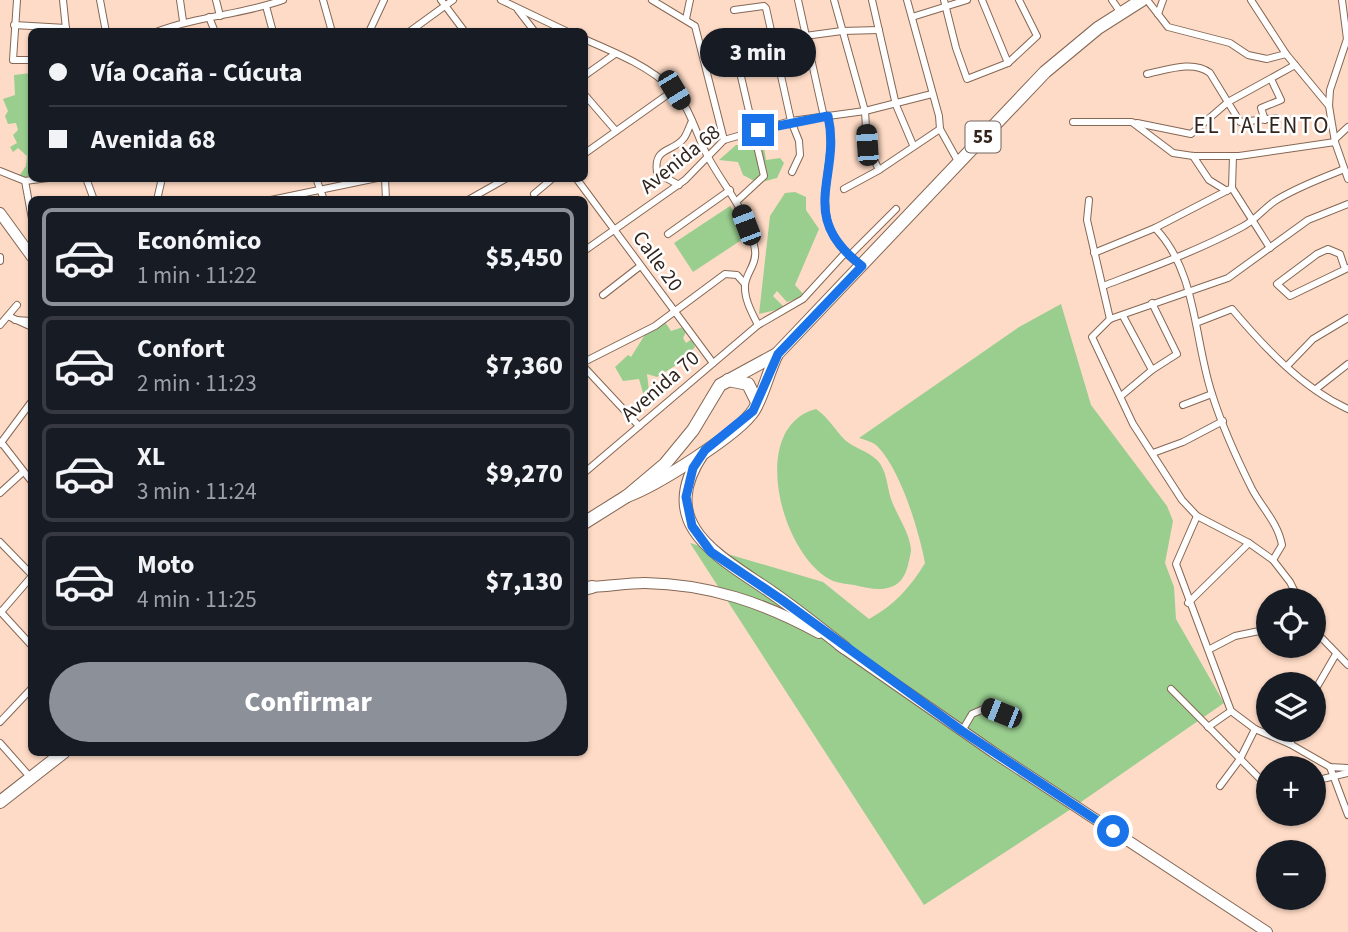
<!DOCTYPE html>
<html lang="es">
<meta charset="utf-8">
<style>
:root{--surface:#171b24;--page:#242831;--text:#f1f3f6;--muted:#9ea1a6;--line:#363941;--accent:#8c9099}
body{margin:0;font-family:"Source Sans 3",sans-serif;background:var(--page);color:var(--text);height:100vh;display:flex;flex-direction:column;font-size:26px;white-space:nowrap}
*{box-sizing:border-box;margin:0}
p{font-size:23px;color:var(--muted)}
.icon{flex:none;width:38px;height:38px;fill:none;stroke:currentColor;stroke-width:2;stroke-linecap:round;stroke-linejoin:round}
.map{position:relative;flex:1;overflow:hidden}
.side{position:absolute;left:28px;top:196px;width:560px;height:560px;display:flex;flex-direction:column;background:var(--surface);border-radius:10px;box-shadow:0 2px 5px #0004}
.side>*{flex:none}
.hud{position:absolute;left:28px;top:28px;width:560px;height:154px;border-radius:10px;box-shadow:0 2px 5px #0004;display:grid;align-content:center;height:154px;padding:0 21px;background:var(--surface)}
.buttons{position:absolute;left:1256px;top:588px;display:grid;gap:14px}
.buttons a{display:grid;place-items:center;width:70px;height:70px;border-radius:50%;background:var(--surface);box-shadow:0 2px 5px #0004;font-size:35px}
.end{position:absolute;width:32px;height:32px;margin:-16px;border:9px solid #1a73e8;background:#fff;box-shadow:0 0 0 4px #fff}
.from{border-radius:50%}
.bubble{position:absolute;height:49px;border-radius:24px;background:var(--surface);box-shadow:0 2px 5px #0004;font-size:23px;font-weight:800;line-height:49px;text-align:center}
.car{position:absolute;width:21px;height:42px;margin:-21px -10px;border-radius:9px;box-shadow:0 0 5px 2px #0007;background:linear-gradient(#222 24%,#8ab4d8 0 40%,#222 0 76%,#8ab4d8 0 86%,#222 0)}
.hud b{display:flex;align-items:center;gap:24px;height:66px;font-size:26px}
.hud b+b{border-top:2px solid var(--line)}
.hud i{width:18px;height:18px;background:var(--text)}
ul{padding:12px 0 0;list-style:none}
li{display:flex;align-items:center;gap:21px;height:98px;margin:0 14px 10px;padding:0 7px;border:4px solid var(--line);border-radius:10px}
li div{flex:1}
li b{display:block;font-size:26px}
li em{font-style:normal;font-weight:800}
li.selected{border-color:var(--accent)}
li>.icon{width:63px;height:63px;stroke-width:1.5}
.button{display:flex;gap:14px;margin-top:auto;padding:14px 21px}
.button a{flex:1;height:80px;border-radius:42px;background:var(--accent);color:#fff;font-size:28px;font-weight:800;line-height:80px;text-align:center}
.map>svg:first-child{display:block}
</style>
<div class="map">
<svg width="1348" height="932" viewBox="0 0 1348 932">
<rect width="100%" height="100%" fill="#fedbc6"/>
<g fill="#99ce8f">
<polygon points="31,73 31,175 25,178 19,176 26,166 27,156 18,148 13,152 10,147 17,143 13,135 18,130 16,123 8,124 5,116 8,111 3,99 15,95 14,75"/>
<polygon points="736,145 764,147 766,160 780,158 784,163 777,178 758,183 743,175 738,162 719,160"/>
<polygon points="795,192 806,197 806,210 819,229 795,285 805,296 787,302 777,291 773,296 785,308 759,314 770,216 785,193"/>
<polygon points="730,206 749,235 693,272 674,243"/>
<path d="M1061,304L1091,405L1167,506L1173,521L1165,563L1174,587L1176,619L1224,703L1068,811L924,905L690,543L823,582L869,619C893,606 911,587 925,563C919,531 901,471 878,447C874,442 865,440 859,438L1019,327Z"/>
<polygon points="665,322 671,331 683,327 686,332 683,338 686,343 692,339 695,347 678,364 657,377 647,374 649,391 643,393 639,379 623,381 615,367 628,355 631,357 646,333"/>
<path d="M816,409C828,417 835,430 845,440C854,448 868,451 877,460C887,470 887,487 891,499C897,516 909,531 911,549C911,554 909,560 908,565C901,594 878,591 854,585C847,584 839,583 833,581C781,557 747,427 816,409Z"/>
</g>
<g fill="none" stroke-linecap="round" stroke-linejoin="round">
<g stroke="#856754" stroke-width="8">
<g id="street">
<polyline points="17,0 13,60 32,60"/>
<polyline points="63,0 66,29"/>
<polyline points="100,0 106,32"/>
<polyline points="180,0 183,21"/>
<polyline points="216,0 220,16"/>
<polyline points="323,0 332,32"/>
<polyline points="441,0 465,32"/>
<polyline points="501,0 568,32"/>
<polyline points="652,0 695,26 724,140"/>
<polyline points="798,0 824,117"/>
<polyline points="834,0 865,111 867,145 879,170"/>
<polyline points="872,0 896,105 913,145"/>
<polyline points="907,0 939,116 940,129 959,163"/>
<polyline points="944,0 956,48 967,79 1008,63 1037,36 1019,0"/>
<polyline points="982,0 1008,63"/>
<polyline points="1112,0 1121,13"/>
<polyline points="1147,0 1168,27 1230,43 1248,55 1267,59 1286,54"/>
<polyline points="1251,0 1286,54 1329,106"/>
<polyline points="1342,0 1347,39 1330,90 1329,106 1335,142 1348,179"/>
<polyline points="266,6 273,32"/>
<polyline points="518,10 535,32"/>
<polyline points="734,10 764,6 766,8 791,121 799,141 800,155 792,172"/>
<polyline points="1158,14 1163,0"/>
<polyline points="209,17 215,32"/>
<polyline points="912,17 967,0"/>
<polyline points="686,19 690,0"/>
<polyline points="14,25 66,28"/>
<path d="M156,32C197,16 241,15 283,0"/>
<polyline points="369,32 384,0"/>
<polyline points="409,32 453,0"/>
<path d="M584,39C614,52 649,66 672,89C690,106 696,134 707,155C723,186 750,214 755,250C757,264 746,273 745,285C744,299 752,313 758,325"/>
<path d="M1147,74C1167,70 1193,60 1210,73L1240,122L1276,118"/>
<polyline points="584,76 615,54"/>
<polyline points="584,94 616,131"/>
<path d="M828,116C841,175 797,216 860,265"/>
<polyline points="1265,120 1261,108 1281,100 1271,79"/>
<polyline points="1073,122 1132,122 1173,153 1193,156 1239,156 1335,142"/>
<polyline points="1137,123 1191,134 1228,102 1295,65"/>
<polyline points="1335,139 1348,127"/>
<polyline points="584,154 674,90"/>
<polyline points="1193,156 1209,180 1227,191"/>
<polyline points="1233,156 1232,188 1270,248"/>
<polyline points="0,171 25,181 48,178"/>
<polyline points="86,178 94,200"/>
<polyline points="316,178 324,200"/>
<polyline points="385,178 386,200"/>
<polyline points="576,178 713,363"/>
<polyline points="25,181 32,219"/>
<path d="M679,185L657,173C653,146 673,153 684,138C687,134 689,127 692,121"/>
<polyline points="844,189 879,170 940,129"/>
<polyline points="534,194 553,178"/>
<polyline points="157,200 162,178"/>
<polyline points="271,200 377,178"/>
<polyline points="468,200 507,178"/>
<polyline points="1089,200 1087,220 1110,319"/>
<polyline points="737,201 764,176 736,55 738,49 745,44 842,31 879,30"/>
<path d="M1155,228C1197,271 1194,340 1212,394C1222,426 1237,459 1252,489C1262,508 1278,523 1282,545L1273,560"/>
<polyline points="668,234 730,190"/>
<polyline points="584,251 685,180 724,140 791,121 865,111 932,94"/>
<polyline points="1094,253 1155,228 1232,188"/>
<polyline points="849,256 896,209"/>
<polyline points="0,257 0,261"/>
<polyline points="1345,269 1340,254 1328,249 1317,254 1277,284 1290,296 1348,268"/>
<path d="M1103,286C1150,268 1197,251 1242,227C1256,220 1263,209 1275,201C1297,187 1321,179 1344,169"/>
<polyline points="603,295 639,267"/>
<polyline points="1123,316 1152,370"/>
<polyline points="10,317 32,327"/>
<polyline points="15,320 32,321"/>
<path d="M1196,323L1232,309C1264,347 1302,388 1348,409"/>
<polyline points="0,325 17,305"/>
<polyline points="584,362 655,326 725,274 737,275 745,284"/>
<polyline points="1287,366 1313,339 1348,318"/>
<polyline points="584,367 639,426"/>
<polyline points="1316,389 1348,364"/>
<polyline points="1121,396 1152,370 1177,354 1152,303"/>
<polyline points="1183,405 1212,394"/>
<polyline points="1,442 32,482"/>
<polyline points="0,444 32,401"/>
<polyline points="1153,453 1183,442 1223,421"/>
<polyline points="584,473 758,325 803,299 846,252"/>
<polyline points="0,493 23,472"/>
<polyline points="1197,516 1176,564 1231,711 1255,729 1290,744 1330,767 1348,768"/>
<polyline points="0,542 32,575"/>
<polyline points="1299,600 1290,582 1273,560 1249,543 1197,516 1182,500 1133,424 1092,337 1110,319 1228,278 1308,220 1348,204"/>
<polyline points="1188,603 1249,543"/>
<polyline points="0,611 32,646"/>
<polyline points="1,612 32,576"/>
<polyline points="1314,630 1348,665"/>
<polyline points="1210,649 1235,636 1269,629"/>
<polyline points="1171,689 1269,788"/>
<polyline points="1314,692 1336,654"/>
<polyline points="0,722 32,688"/>
<polyline points="1208,727 1231,711"/>
<polyline points="962,731 972,714 986,708 1016,719"/>
<polyline points="0,743 31,778"/>
<polyline points="1290,744 1296,730"/>
<polyline points="1330,767 1348,815"/>
<polyline points="1314,781 1348,773"/>
<polyline points="1220,786 1240,759 1255,729"/>
</g>
</g>
<g stroke="#856754" stroke-width="12">
<g id="primary">
<polyline points="0,213 32,257"/>
<path d="M586,587C606,587 625,583 645,583C709,584 764,603 819,633"/>
<polyline points="839,645 993,752 1267,932"/>
</g>
</g>
<g stroke="#856754" stroke-width="14">
<g id="highway">
<polyline points="728,380 748,384 757,402"/>
<path d="M702,454C654,526 721,557 771,592C796,609 820,629 845,648"/>
<path d="M627,496C655,486 739,434 754,410C764,393 768,372 777,354L1045,72L1098,28L1142,0"/>
<polyline points="584,523 627,496 665,464 693,430 720,385 777,354"/>
<polyline points="584,589 592,587"/>
<polyline points="0,802 64,752"/>
</g>
</g>
<use href="#street" stroke="#fff" stroke-width="6"/>
<use href="#primary" stroke="#fff" stroke-width="10"/>
<use href="#highway" stroke="#fff" stroke-width="12"/>
</g>
<g fill="none" stroke-linecap="round" stroke-linejoin="round">
<path stroke="#1a73e8" stroke-width="9" d="M758,130L828,116C842,177 795,215 862,266L778,354L753,411L705,450L693,468L686,497L692,526L711,552L782,600L962,731L1113,831"/>
</g>
<g text-anchor="middle" dominant-baseline="central" stroke-width="5" stroke-linejoin="round" paint-order="stroke">
<rect fill="#fff" stroke="#706661" stroke-width="2" x="965.5" y="121.5" width="35" height="31" rx="5"/>
<g font-size="19" font-weight="bold" fill="#32251d">
<text x="983" y="137">55</text>
</g>
<g font-size="21" fill="#32251d" stroke="#fff">
<text transform="translate(680 159) rotate(-39)">Avenida 68</text>
<text transform="translate(658 261) rotate(54)">Calle 20</text>
<text transform="translate(660 386) rotate(-41)">Avenida 70</text>
</g>
<g font-size="23" letter-spacing="2" fill="#32251d" stroke="#fff">
<text x="1262" y="125">EL TALENTO</text>
</g>
</g>
</svg>
<div class="buttons">
<a><svg class="icon" aria-label="locate" viewBox="0 0 24 24"><circle cx="12" cy="12" r="6"/><path d="M12 2v4M12 18v4M2 12h4M18 12h4"/></svg></a>
<a><svg class="icon" aria-label="layers" viewBox="0 0 24 24"><path d="M12 4l9 5-9 5-9-5zM3 14l9 5 9-5"/></svg></a>
<a>+</a>
<a>−</a>
</div>
<i class="end from" style="left:1113px;top:831px"></i>
<i class="end" style="left:758px;top:130px"></i>
<div class="bubble" style="left:700px;top:28px;width:116px">3 min</div>
<i class="car" style="left:674px;top:90px;rotate:149deg"></i>
<i class="car" style="left:867px;top:145px;rotate:356deg"></i>
<i class="car" style="left:746px;top:225px;rotate:339deg"></i>
<i class="car" style="left:1001px;top:713px;rotate:292deg"></i>
<div class="hud">
<b><i class="from"></i>Vía Ocaña - Cúcuta</b>
<b><i></i>Avenida 68</b>
</div>
<section class="side">
<ul>
<li class="selected"><svg class="icon" aria-label="car" viewBox="0 0 24 24"><path d="M5 17H2v-5l4-1 3-4h7l3 4 3 1v5h-3M9 17h6M6 11h13"/><circle cx="7" cy="17" r="2"/><circle cx="17" cy="17" r="2"/></svg><div><b>Económico</b><p>1 min · 11:22</p></div><em>$5,450</em></li>
<li><svg class="icon" aria-label="car" viewBox="0 0 24 24"><path d="M5 17H2v-5l4-1 3-4h7l3 4 3 1v5h-3M9 17h6M6 11h13"/><circle cx="7" cy="17" r="2"/><circle cx="17" cy="17" r="2"/></svg><div><b>Confort</b><p>2 min · 11:23</p></div><em>$7,360</em></li>
<li><svg class="icon" aria-label="car" viewBox="0 0 24 24"><path d="M5 17H2v-5l4-1 3-4h7l3 4 3 1v5h-3M9 17h6M6 11h13"/><circle cx="7" cy="17" r="2"/><circle cx="17" cy="17" r="2"/></svg><div><b>XL</b><p>3 min · 11:24</p></div><em>$9,270</em></li>
<li><svg class="icon" aria-label="car" viewBox="0 0 24 24"><path d="M5 17H2v-5l4-1 3-4h7l3 4 3 1v5h-3M9 17h6M6 11h13"/><circle cx="7" cy="17" r="2"/><circle cx="17" cy="17" r="2"/></svg><div><b>Moto</b><p>4 min · 11:25</p></div><em>$7,130</em></li>
</ul>
<div class="button"><a>Confirmar</a></div>
</section>
</div>
